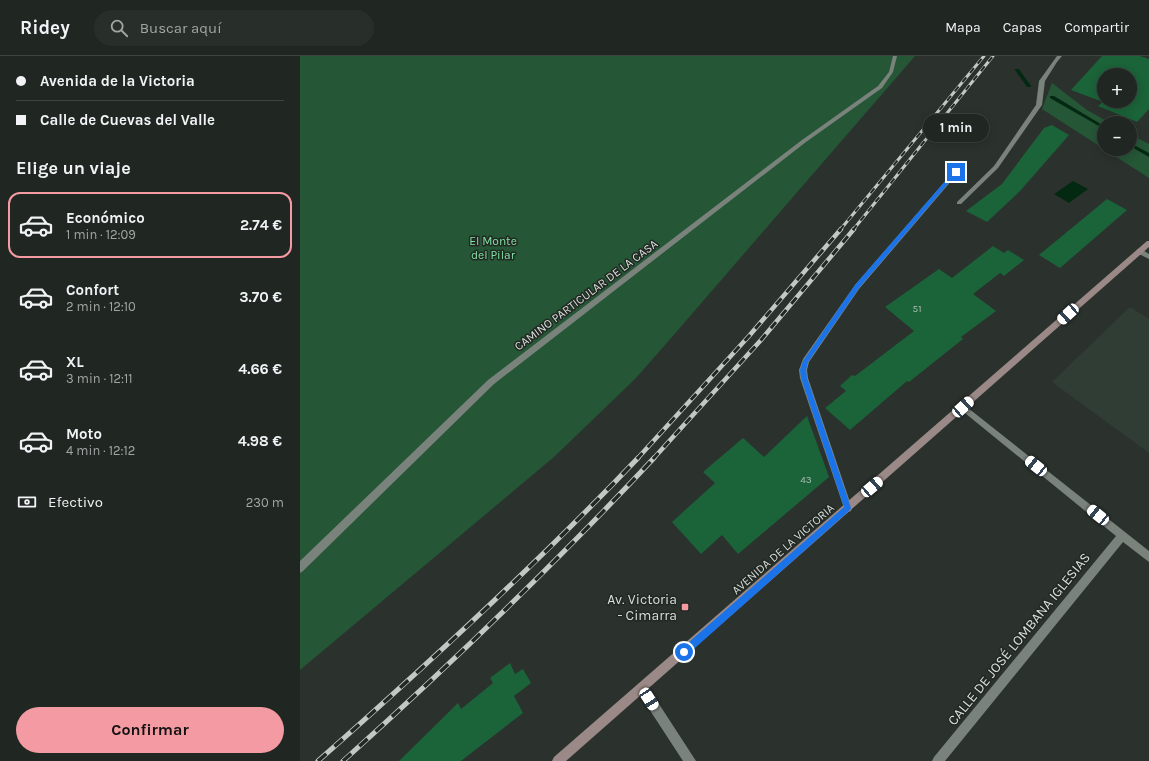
<!DOCTYPE html>
<html lang="es">
<meta charset="utf-8">
<style>
:root{--surface:#202622;--page:#282e2a;--text:#f1f3f6;--muted:#a2a5a5;--line:#3d4340;--accent:#f49aa2}
body{margin:0;font-family:Karla,sans-serif;background:var(--page);color:var(--text);height:100vh;display:flex;flex-direction:column;font-size:15px;white-space:nowrap}
*{box-sizing:border-box;margin:0}
p{font-size:13px;color:var(--muted)}
.icon{flex:none;width:22px;height:22px;fill:none;stroke:currentColor;stroke-width:2;stroke-linecap:round;stroke-linejoin:round}
.map{position:relative;flex:1;overflow:hidden}
.details{display:flex;flex-direction:column;background:var(--surface);width:300px}
.details>*{flex:none}
.guide{display:grid;align-content:center;height:88px;padding:0 16px;background:var(--surface)}
.tools{position:absolute;left:797px;top:12px;display:grid;gap:8px}
.tools a{display:grid;place-items:center;width:40px;height:40px;border-radius:50%;background:var(--surface);box-shadow:0 2px 10px #0003,0 0 0 1px var(--line);font-size:20px}
.end{position:absolute;width:18px;height:18px;margin:-9px;border:5px solid #1a73e8;background:#fff;box-shadow:0 0 0 2px #fff}
.from{border-radius:50%}
.bubble{position:absolute;height:28px;border-radius:14px;background:var(--surface);box-shadow:0 2px 10px #0003,0 0 0 1px var(--line);font-size:13px;font-weight:700;line-height:28px;text-align:center}
.car{position:absolute;width:12px;height:24px;margin:-12px -6px;border-radius:5px;box-shadow:0 0 3px 1px #0007;background:linear-gradient(#fff 24%,#345 0 40%,#fff 0 76%,#345 0 86%,#fff 0)}
.guide b{display:flex;align-items:center;gap:14px;height:38px;font-size:15px}
.guide b+b{border-top:1px solid var(--line)}
.guide i{width:10px;height:10px;background:var(--text)}
ul{padding:0;list-style:none}
li{display:flex;align-items:center;gap:12px;height:66px;margin:0 8px 6px;padding:0 8px;border:2px solid transparent;border-radius:12px}
li div{flex:1}
li b{display:block;font-size:15px}
li em{font-style:normal;font-weight:700}
li.on{border-color:var(--accent)}
li>.icon{width:36px;height:36px;stroke-width:1.5}
h2{padding:0 16px;font-size:18px;line-height:48px}
.pay{display:flex;align-items:center;gap:10px;height:44px;padding:0 16px;font-size:15px}
.pay p{margin-inline-start:auto}
.button{display:flex;gap:8px;margin-top:auto;padding:8px 16px}
.button a{flex:1;height:46px;border-radius:24px;background:var(--accent);color:#111;font-size:16px;font-weight:700;line-height:46px;text-align:center}
header{display:flex;align-items:center;gap:24px;box-sizing:border-box;height:56px;padding:0 20px;background:var(--surface);border-bottom:1px solid var(--line)}
header strong{font-size:19px}
nav{display:flex;gap:22px;margin-inline-start:auto;font-size:14px}
.search{width:280px;height:36px;background:var(--page);display:flex;align-items:center;gap:10px;box-sizing:border-box;padding:0 14px;border-radius:22px;color:var(--muted);font-size:15px}
main{display:flex;flex:1;min-height:0}
.map>svg:first-child{display:block}
</style>
<header>
<strong>Ridey</strong>
<div class="search"><svg class="icon" aria-label="search" viewBox="0 0 24 24"><circle cx="10" cy="10" r="6"/><path d="M15 15l6 6"/></svg>Buscar aquí</div>
<nav><a>Mapa</a><a>Capas</a><a>Compartir</a></nav>
</header>
<main>
<section class="details">
<div class="guide">
<b><i class="from"></i>Avenida de la Victoria</b>
<b><i></i>Calle de Cuevas del Valle</b>
</div>
<h2>Elige un viaje</h2>
<ul>
<li class="on"><svg class="icon" aria-label="car" viewBox="0 0 24 24"><path d="M5 17H2v-5l4-1 3-4h7l3 4 3 1v5h-3M9 17h6M6 11h13"/><circle cx="7" cy="17" r="2"/><circle cx="17" cy="17" r="2"/></svg><div><b>Económico</b><p>1 min · 12:09</p></div><em>2.74 €</em></li>
<li><svg class="icon" aria-label="car" viewBox="0 0 24 24"><path d="M5 17H2v-5l4-1 3-4h7l3 4 3 1v5h-3M9 17h6M6 11h13"/><circle cx="7" cy="17" r="2"/><circle cx="17" cy="17" r="2"/></svg><div><b>Confort</b><p>2 min · 12:10</p></div><em>3.70 €</em></li>
<li><svg class="icon" aria-label="car" viewBox="0 0 24 24"><path d="M5 17H2v-5l4-1 3-4h7l3 4 3 1v5h-3M9 17h6M6 11h13"/><circle cx="7" cy="17" r="2"/><circle cx="17" cy="17" r="2"/></svg><div><b>XL</b><p>3 min · 12:11</p></div><em>4.66 €</em></li>
<li><svg class="icon" aria-label="car" viewBox="0 0 24 24"><path d="M5 17H2v-5l4-1 3-4h7l3 4 3 1v5h-3M9 17h6M6 11h13"/><circle cx="7" cy="17" r="2"/><circle cx="17" cy="17" r="2"/></svg><div><b>Moto</b><p>4 min · 12:12</p></div><em>4.98 €</em></li>
</ul>
<div class="pay"><svg class="icon" aria-label="cash" viewBox="0 0 24 24"><path d="M3 7h18v10H3z"/><circle cx="12" cy="12" r="2"/></svg>Efectivo<p>230 m</p></div>
<div class="button"><a>Confirmar</a></div>
</section>
<div class="map">
<svg width="849" height="705" viewBox="0 0 849 705">
<rect width="100%" height="100%" fill="#2b322d"/>
<polygon fill="#303d34" points="830,251 849,263 849,397 752,326"/>
<g fill="#255636">
<polygon points="0,0 615,0 365,289 335,323 254,401 0,614"/>
<polygon points="752,27 787,54 810,67 804,67 804,93 830,93 830,78 849,88 849,122 742,53"/>
</g>
<polygon fill="#042913" points="773,125 788,133 769,147 754,138"/>
<g fill="none" stroke-linecap="round" stroke-linejoin="round">
<g fill="#042913" fill-rule="evenodd">
<polygon points="715,13 719,13 731,30 731,31 727,31 715,14"/>
<polygon points="750,40 754,40 804,70 804,73 750,42"/>
<polygon points="830,87 849,97 849,101 830,90"/>
</g>
</g>
<g fill="#1b6339" fill-rule="evenodd">
<path d="M802,0H840L849,3V53L837,66L798,50L803,46L771,34ZM804,19H830V45H804Z"/>
<polygon points="752,69 769,79 720,135 687,166 666,155 702,128 744,72"/>
<polygon points="807,143 827,154 760,212 739,199"/>
<polygon points="693,190 704,197 708,194 724,204 704,220 700,217 673,238 696,255 661,281 663,283 609,326 607,325 550,374 525,352 546,335 540,330 552,319 555,320 614,275 585,251 639,213 652,222"/>
<polygon points="507,360 529,421 438,498 422,479 401,498 372,466 415,427 403,416 443,382 464,401"/>
<polygon points="210,607 215,618 223,613 231,627 214,640 223,657 161,705 99,705 158,647 161,653 193,627 190,622"/>
</g>
<g fill="none" stroke-linecap="round" stroke-linejoin="round">
<g fill="#7a827c" fill-rule="evenodd">
<polygon points="593,0 597,0 593,16 582,32 506,86 194,328 3,515 0,517 0,505 188,324 502,84 578,30 589,16"/>
<polygon points="757,0 762,0 757,6 745,25 742,49 698,112 661,148 657,148 657,146 694,110 736,49 739,25"/>
<polygon points="656,114 658,115 658,117 559,233 509,306 507,314 508,322 552,452 551,455 548,456 545,455 544,452 500,322 499,314 503,303 555,229 654,115"/>
<polygon points="837,193 841,193 849,198 849,203 837,197"/>
<polygon points="663,348 849,495 849,506 823,486 645,705 632,705 634,701 816,480 660,353 659,351 660,349"/>
<polygon points="342,627 346,628 396,705 383,705 338,636 337,632 338,628"/>
</g>
<polygon fill="#9a8986" fill-rule="evenodd" points="847,185 849,185 849,191 266,705 252,705 254,701"/>
<g stroke="#c3c8c4" stroke-width="3">
<g id="rail-far2">
<polyline points="540,174 684,0"/>
<polyline points="553,174 693,0"/>
</g>
</g>
<g stroke="#c3c8c4" stroke-width="4.5">
<g id="rail-far1">
<polyline points="337,403 449,280 541,173"/>
<polyline points="353,403 461,284 554,173"/>
</g>
</g>
<g stroke="#c3c8c4" stroke-width="5">
<g id="rail">
<path d="M18,705C128,608 236,509 338,402"/>
<path d="M43,705C151,608 255,508 354,402"/>
</g>
</g>
<use href="#rail-far2" stroke="#222823" stroke-width="2" stroke-dasharray="6" stroke-linecap="butt"/>
<use href="#rail-far1" stroke="#222823" stroke-width="3" stroke-dasharray="8" stroke-linecap="butt"/>
<use href="#rail" stroke="#222823" stroke-width="3.5" stroke-dasharray="11" stroke-linecap="butt"/>
</g>
<polygon fill="#1a73e8" points="654,115 658,116 559,232 508,306 506,314 507,322 551,452 550,454 387,599 384,600 381,599 380,596 381,593 544,451 501,322 500,314 503,305 555,229"/>
<rect fill="#f49aa2" stroke="#222823" stroke-width="1.5" x="381" y="547" width="8" height="8" rx="2"/>
<g text-anchor="middle" dominant-baseline="central" stroke-width="3" stroke-linejoin="round" paint-order="stroke">
<g font-size="10" fill="#aabfb2">
<text x="617" y="253">51</text>
<text x="506" y="424">43</text>
</g>
<g font-size="12" fill="#81e0a1" stroke="#222823">
<text x="193" y="185">El Monte<tspan x="193" dy="14">del Pilar</tspan></text>
</g>
<g font-size="12" fill="#d9deda" stroke="#222823">
<text transform="translate(286 239) rotate(-37)">CAMINO PARTICULAR DE LA CASA</text>
<text transform="translate(483 493) rotate(-41)">AVENIDA DE LA VICTORIA</text>
</g>
<g font-size="14" fill="#d9deda" stroke="#222823" text-anchor="end">
<text x="377" y="543">Av. Victoria<tspan x="377" dy="16">- Cimarra</tspan></text>
</g>
<g font-size="14" fill="#d9deda" stroke="#222823">
<text transform="translate(719 583) rotate(-51)">CALLE DE JOSÉ LOMBANA IGLESIAS</text>
</g>
</g>
</svg>
<div class="tools">
<a>+</a>
<a>−</a>
</div>
<i class="end from" style="left:384px;top:596px"></i>
<i class="end" style="left:656px;top:116px"></i>
<div class="bubble" style="left:623px;top:58px;width:66px">1 min</div>
<i class="car" style="left:768px;top:258px;rotate:228deg"></i>
<i class="car" style="left:663px;top:351px;rotate:48deg"></i>
<i class="car" style="left:736px;top:410px;rotate:309deg"></i>
<i class="car" style="left:572px;top:431px;rotate:49deg"></i>
<i class="car" style="left:798px;top:459px;rotate:309deg"></i>
<i class="car" style="left:349px;top:643px;rotate:147deg"></i>
</div>
</main>
